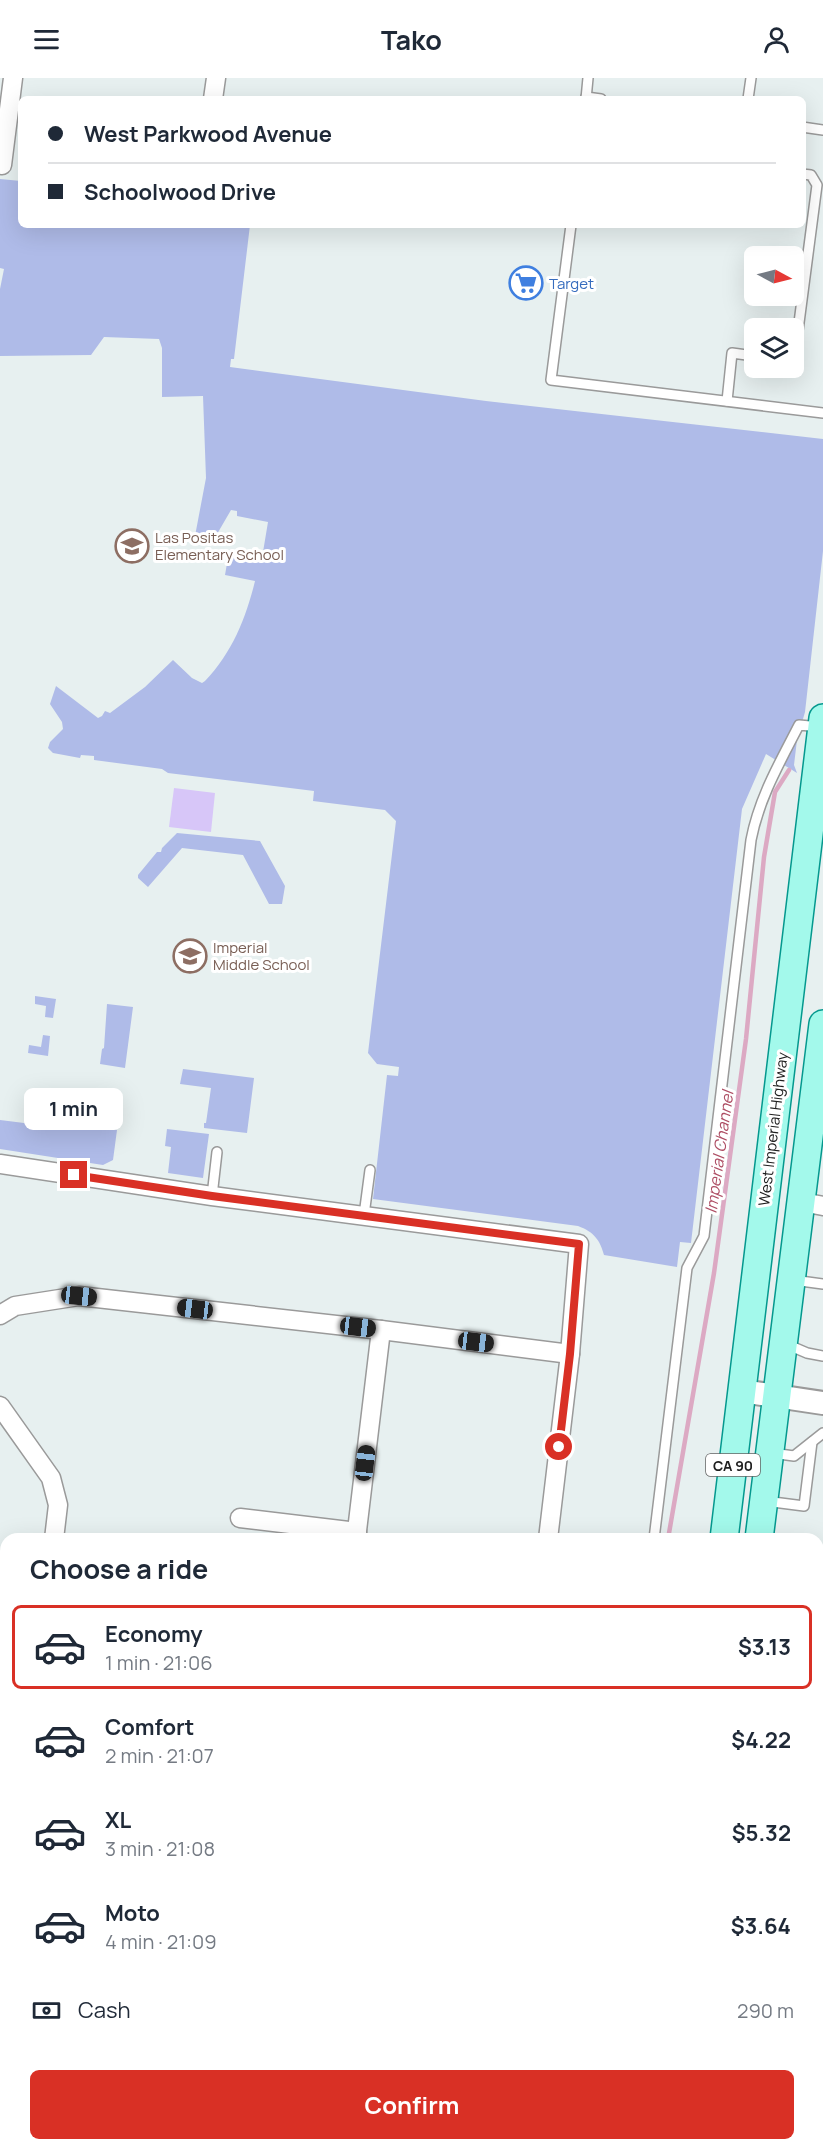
<!DOCTYPE html>
<meta charset="utf-8">
<style>
:root{--surface:#fff;--page:#f6f6f7;--text:#1f2937;--muted:#747a83;--line:#e0e1e3;--accent:#d93025}
body{margin:0;font-family:Manrope,sans-serif;background:var(--page);color:var(--text);height:100vh;display:flex;flex-direction:column;font-size:22px;white-space:nowrap}
*{box-sizing:border-box;margin:0}
p{font-size:20px;color:var(--muted)}
.icon{flex:none;width:33px;height:33px;fill:none;stroke:currentColor;stroke-width:2;stroke-linecap:round;stroke-linejoin:round}
.map{position:relative;flex:1;overflow:hidden}
.sheet{position:absolute;left:0px;top:1455px;width:824px;height:618px;display:flex;flex-direction:column;background:var(--surface);border-radius:18px 18px 0 0;box-shadow:0 6px 24px #0002}
.sheet>*{flex:none}
.banner{position:absolute;left:18px;top:18px;width:788px;height:132px;border-radius:9px;box-shadow:0 6px 24px #0002;display:grid;align-content:center;height:132px;padding:0 30px;background:var(--surface)}
.needle{width:39px;rotate:97deg}
.tools{position:absolute;left:744px;top:168px;display:grid;gap:12px}
.tools a{display:grid;place-items:center;width:60px;height:60px;border-radius:9px;background:var(--surface);box-shadow:0 6px 24px #0002;font-size:30px}
.end{position:absolute;width:27px;height:27px;margin:-14px;border:8px solid #d93025;background:#fff;box-shadow:0 0 0 3px #fff}
.from{border-radius:50%}
.bubble{position:absolute;height:42px;border-radius:9px;background:var(--surface);box-shadow:0 6px 24px #0002;font-size:20px;font-weight:700;line-height:42px;text-align:center}
.car{position:absolute;width:18px;height:36px;margin:-18px -9px;border-radius:8px;box-shadow:0 0 4px 2px #0007;background:linear-gradient(#222 24%,#8ab4d8 0 40%,#222 0 76%,#8ab4d8 0 86%,#222 0)}
.banner b{display:flex;align-items:center;gap:21px;height:57px;font-size:22px}
.banner b+b{border-top:2px solid var(--line)}
.banner i{width:15px;height:15px;background:var(--text)}
ul{padding:0;list-style:none}
li{display:flex;align-items:center;gap:18px;height:84px;margin:0 12px 9px;padding:0 18px;border:3px solid transparent;border-radius:9px}
li div{flex:1}
li b{display:block;font-size:22px}
li em{font-style:normal;font-weight:700}
li.on{border-color:var(--accent)}
li>.icon{width:54px;height:54px;stroke-width:1.5}
h2{padding:0 30px;font-size:27px;line-height:72px}
.pay{display:flex;align-items:center;gap:15px;height:66px;padding:0 30px;font-size:22px}
.pay p{margin-inline-start:auto}
.button{display:flex;gap:12px;margin-top:auto;padding:12px 30px}
.button a{flex:1;height:69px;border-radius:9px;background:var(--accent);color:#fff;font-size:24px;font-weight:700;line-height:69px;text-align:center}
header{display:flex;justify-content:space-between;align-items:center;height:78px;padding:0 30px;background:var(--surface);font-size:27px;font-weight:700}
.map>svg:first-child{display:block}
</style>
<header><svg class="icon" aria-label="menu" viewBox="0 0 24 24"><path d="M4 6h16M4 12h16M4 18h16"/></svg>Tako<svg class="icon" aria-label="person" viewBox="0 0 24 24"><circle cx="12" cy="8" r="4"/><path d="M4 21q1-7 8-7t8 7"/></svg></header>
<div class="map">
<svg width="823" height="2073" viewBox="0 0 823 2073">
<rect width="100%" height="100%" fill="#e7f0f0"/>
<g fill="#afbbe8">
<path d="M0,101L21,103V147H250L234,281H231L230,289L486,323L823,361V473L805,634L797,662L794,687L797,695L766,676L742,731L691,1165L680,1164L677,1189L604,1177C600,1162 594,1154 578,1148L373,1121L387,997L398,998L399,989L377,986L368,975L396,743L385,732L313,723L314,713L168,695L162,691L94,682V678L81,677L80,680L53,675L48,670L50,664L63,651L62,644L50,626L56,608L98,640L102,638L105,633L110,635L145,609L173,582L192,600L202,605L205,603C232,575 246,540 255,503L225,497L229,474L262,480L268,444L237,438V433L231,432L213,463L195,458L206,400L203,318L162,319V270L159,261L104,259L91,277L0,278V211L4,191L0,190Z"/>
<polygon points="177,755 260,763 285,808 282,826 269,826 243,777 182,770 148,809 138,800 138,797 157,774 161,774 162,770"/>
<polygon points="35,918 56,921 53,940 45,939 46,928 35,926"/>
<polygon points="107,926 133,929 125,990 100,986 102,971 104,970"/>
<polygon points="43,957 50,958 48,978 28,975 29,967 41,969"/>
<polygon points="183,991 254,1000 247,1055 204,1050 204,1045 206,1045 211,1010 180,1006"/>
<polygon points="0,1042 72,1051 73,1046 117,1052 113,1082 103,1087 0,1071"/>
<polygon points="167,1051 209,1056 203,1100 168,1095 171,1069 165,1068"/>
</g>
<polygon fill="#d7c6f8" points="174,710 215,715 211,754 169,749"/>
<g fill="none" stroke-linecap="round" stroke-linejoin="round">
<g stroke="#dca9c3" stroke-width="4.5">
<polyline points="668,1461 714,1195 746,961 764,779 775,714 789,692"/>
<polyline points="592,2073 593,2067"/>
</g>
<g stroke="#9a9a9a" stroke-width="12">
<g id="service">
<polyline points="586,19 601,21"/>
<polyline points="586,21 588,0"/>
<polyline points="748,21 751,0"/>
<polyline points="802,49 823,52"/>
<polyline points="571,147 551,302 823,335"/>
<polyline points="794,283 817,107 811,97 802,96"/>
<polyline points="727,323 732,275 754,278"/>
<polyline points="212,1118 217,1074"/>
<polyline points="364,1137 370,1092"/>
<polyline points="793,1202 823,1206"/>
<polyline points="786,1266 807,1275 823,1278"/>
<polyline points="772,1375 794,1378 823,1355"/>
<polyline points="765,1423 804,1428 812,1364"/>
<path d="M654,1461L687,1190L704,1158L751,762C759,720 780,684 799,647L821,649"/>
<polyline points="818,1510 823,1511"/>
<polyline points="818,1549 823,1550"/>
<polyline points="818,1650 823,1651"/>
<polyline points="818,1823 823,1823"/>
<polyline points="818,1915 823,1916"/>
<polyline points="578,2073 579,2067"/>
<polyline points="794,2073 795,2067"/>
</g>
</g>
<g stroke="#9a9a9a" stroke-width="21">
<g id="minor">
<polyline points="213,21 216,0"/>
<polyline points="2,87 13,0"/>
<polyline points="0,1086 212,1118 579,1166 570,1276 548,1461"/>
<polyline points="802,1124 823,1128"/>
<polyline points="0,1237 15,1228 79,1218 381,1252 570,1276"/>
<polyline points="0,1328 51,1400 58,1427 54,1461"/>
<polyline points="240,1440 357,1454"/>
<polyline points="356,1461 381,1252"/>
<polyline points="0,1902 6,1855"/>
<polyline points="449,2067 474,2070"/>
</g>
</g>
<g stroke="#9a9a9a" stroke-width="26">
<polyline id="tertiary" points="742,1313 823,1325"/>
</g>
<g stroke="#04988e" stroke-width="30">
<g id="primary">
<polyline points="724,1461 823,640"/>
<polyline points="759,1461 823,946"/>
<polyline points="649,2073 649,2067"/>
<polyline points="683,2073 683,2067"/>
</g>
</g>
<use href="#service" stroke="#fff" stroke-width="9"/>
<use href="#minor" stroke="#fff" stroke-width="18"/>
<use href="#tertiary" stroke="#fff" stroke-width="22"/>
<use href="#primary" stroke="#a3f9eb" stroke-width="27"/>
</g>
<g fill="none" stroke-linecap="round" stroke-linejoin="round">
<polyline stroke="#d93025" stroke-width="8" points="74,1097 212,1118 579,1166 570,1276 559,1369"/>
</g>
<defs>
<g id="supermarket-ring" transform="scale(1.725)"><circle r="9.5" fill="#fff" stroke="#3f7fe0" stroke-width="1.5"/><path d="M-6-5.5h2.5l.6 2H6L4.5 2H-2.5L-4.4-4H-6ZM-1.5 3.2a1.3 1.3 0 1 0 .1 0ZM3 3.2a1.3 1.3 0 1 0 .1 0Z" fill="#3f7fe0"/></g>
<g id="school-ring" transform="scale(1.725)"><circle r="9.5" fill="#fff" stroke="#8d6e63" stroke-width="1.5"/><path d="M0-5L7-2L0 1L-7-2ZM-4 1L0 2.5L4 1V4Q0 6-4 4Z" fill="#8d6e63"/></g>
</defs>
<g fill-rule="evenodd">
<use href="#supermarket-ring" x="526" y="205"/>
<use href="#school-ring" x="132" y="468"/>
<use href="#school-ring" x="190" y="878"/>
</g>
<g text-anchor="middle" dominant-baseline="central" stroke-width="6" stroke-linejoin="round" paint-order="stroke">
<rect fill="#fff" stroke="#636363" stroke-width="1.5" x="706" y="1376" width="54" height="22" rx="4.5"/>
<g font-size="14" font-weight="bold" fill="#202020">
<text x="733" y="1387">CA 90</text>
</g>
<g font-size="15" fill="#366cbe" stroke="#fff" text-anchor="start">
<text x="549" y="205">Target</text>
</g>
<g font-size="15" fill="#785e54" stroke="#fff" text-anchor="start">
<text x="155" y="459">Las Positas<tspan x="155" dy="17">Elementary School</tspan></text>
<text x="213" y="869">Imperial<tspan x="213" dy="17">Middle School</tspan></text>
</g>
<g font-size="15" fill="#202020" stroke="#fff">
<text transform="translate(773 1051) rotate(-83)">West Imperial Highway</text>
</g>
<g font-size="16" font-style="italic" fill="#ae4e64" stroke="#fff">
<text transform="translate(719 1074) rotate(-82)">Imperial Channel</text>
</g>
</g>
</svg>
<div class="tools">
<a><svg class="needle" viewBox="-14 -14 28 28"><path d="M0-13l5 13h-10z" fill="#e53935"/><path d="M0 13l5-13h-10z" fill="#747a83"/></svg></a>
<a><svg class="icon" aria-label="layers" viewBox="0 0 24 24"><path d="M12 4l9 5-9 5-9-5zM3 14l9 5 9-5"/></svg></a>
</div>
<i class="end from" style="left:559px;top:1369px"></i>
<i class="end" style="left:74px;top:1097px"></i>
<div class="bubble" style="left:24px;top:1010px;width:99px">1 min</div>
<i class="car" style="left:79px;top:1218px;rotate:96deg"></i>
<i class="car" style="left:195px;top:1231px;rotate:277deg"></i>
<i class="car" style="left:358px;top:1249px;rotate:97deg"></i>
<i class="car" style="left:476px;top:1264px;rotate:97deg"></i>
<i class="car" style="left:365px;top:1385px;rotate:7deg"></i>
<div class="banner">
<b><i class="from"></i>West Parkwood Avenue</b>
<b><i></i>Schoolwood Drive</b>
</div>
<section class="sheet">
<h2>Choose a ride</h2>
<ul>
<li class="on"><svg class="icon" aria-label="car" viewBox="0 0 24 24"><path d="M5 17H2v-5l4-1 3-4h7l3 4 3 1v5h-3M9 17h6M6 11h13"/><circle cx="7" cy="17" r="2"/><circle cx="17" cy="17" r="2"/></svg><div><b>Economy</b><p>1 min · 21:06</p></div><em>$3.13</em></li>
<li><svg class="icon" aria-label="car" viewBox="0 0 24 24"><path d="M5 17H2v-5l4-1 3-4h7l3 4 3 1v5h-3M9 17h6M6 11h13"/><circle cx="7" cy="17" r="2"/><circle cx="17" cy="17" r="2"/></svg><div><b>Comfort</b><p>2 min · 21:07</p></div><em>$4.22</em></li>
<li><svg class="icon" aria-label="car" viewBox="0 0 24 24"><path d="M5 17H2v-5l4-1 3-4h7l3 4 3 1v5h-3M9 17h6M6 11h13"/><circle cx="7" cy="17" r="2"/><circle cx="17" cy="17" r="2"/></svg><div><b>XL</b><p>3 min · 21:08</p></div><em>$5.32</em></li>
<li><svg class="icon" aria-label="car" viewBox="0 0 24 24"><path d="M5 17H2v-5l4-1 3-4h7l3 4 3 1v5h-3M9 17h6M6 11h13"/><circle cx="7" cy="17" r="2"/><circle cx="17" cy="17" r="2"/></svg><div><b>Moto</b><p>4 min · 21:09</p></div><em>$3.64</em></li>
</ul>
<div class="pay"><svg class="icon" aria-label="cash" viewBox="0 0 24 24"><path d="M3 7h18v10H3z"/><circle cx="12" cy="12" r="2"/></svg>Cash<p>290 m</p></div>
<div class="button"><a>Confirm</a></div>
</section>
</div>
